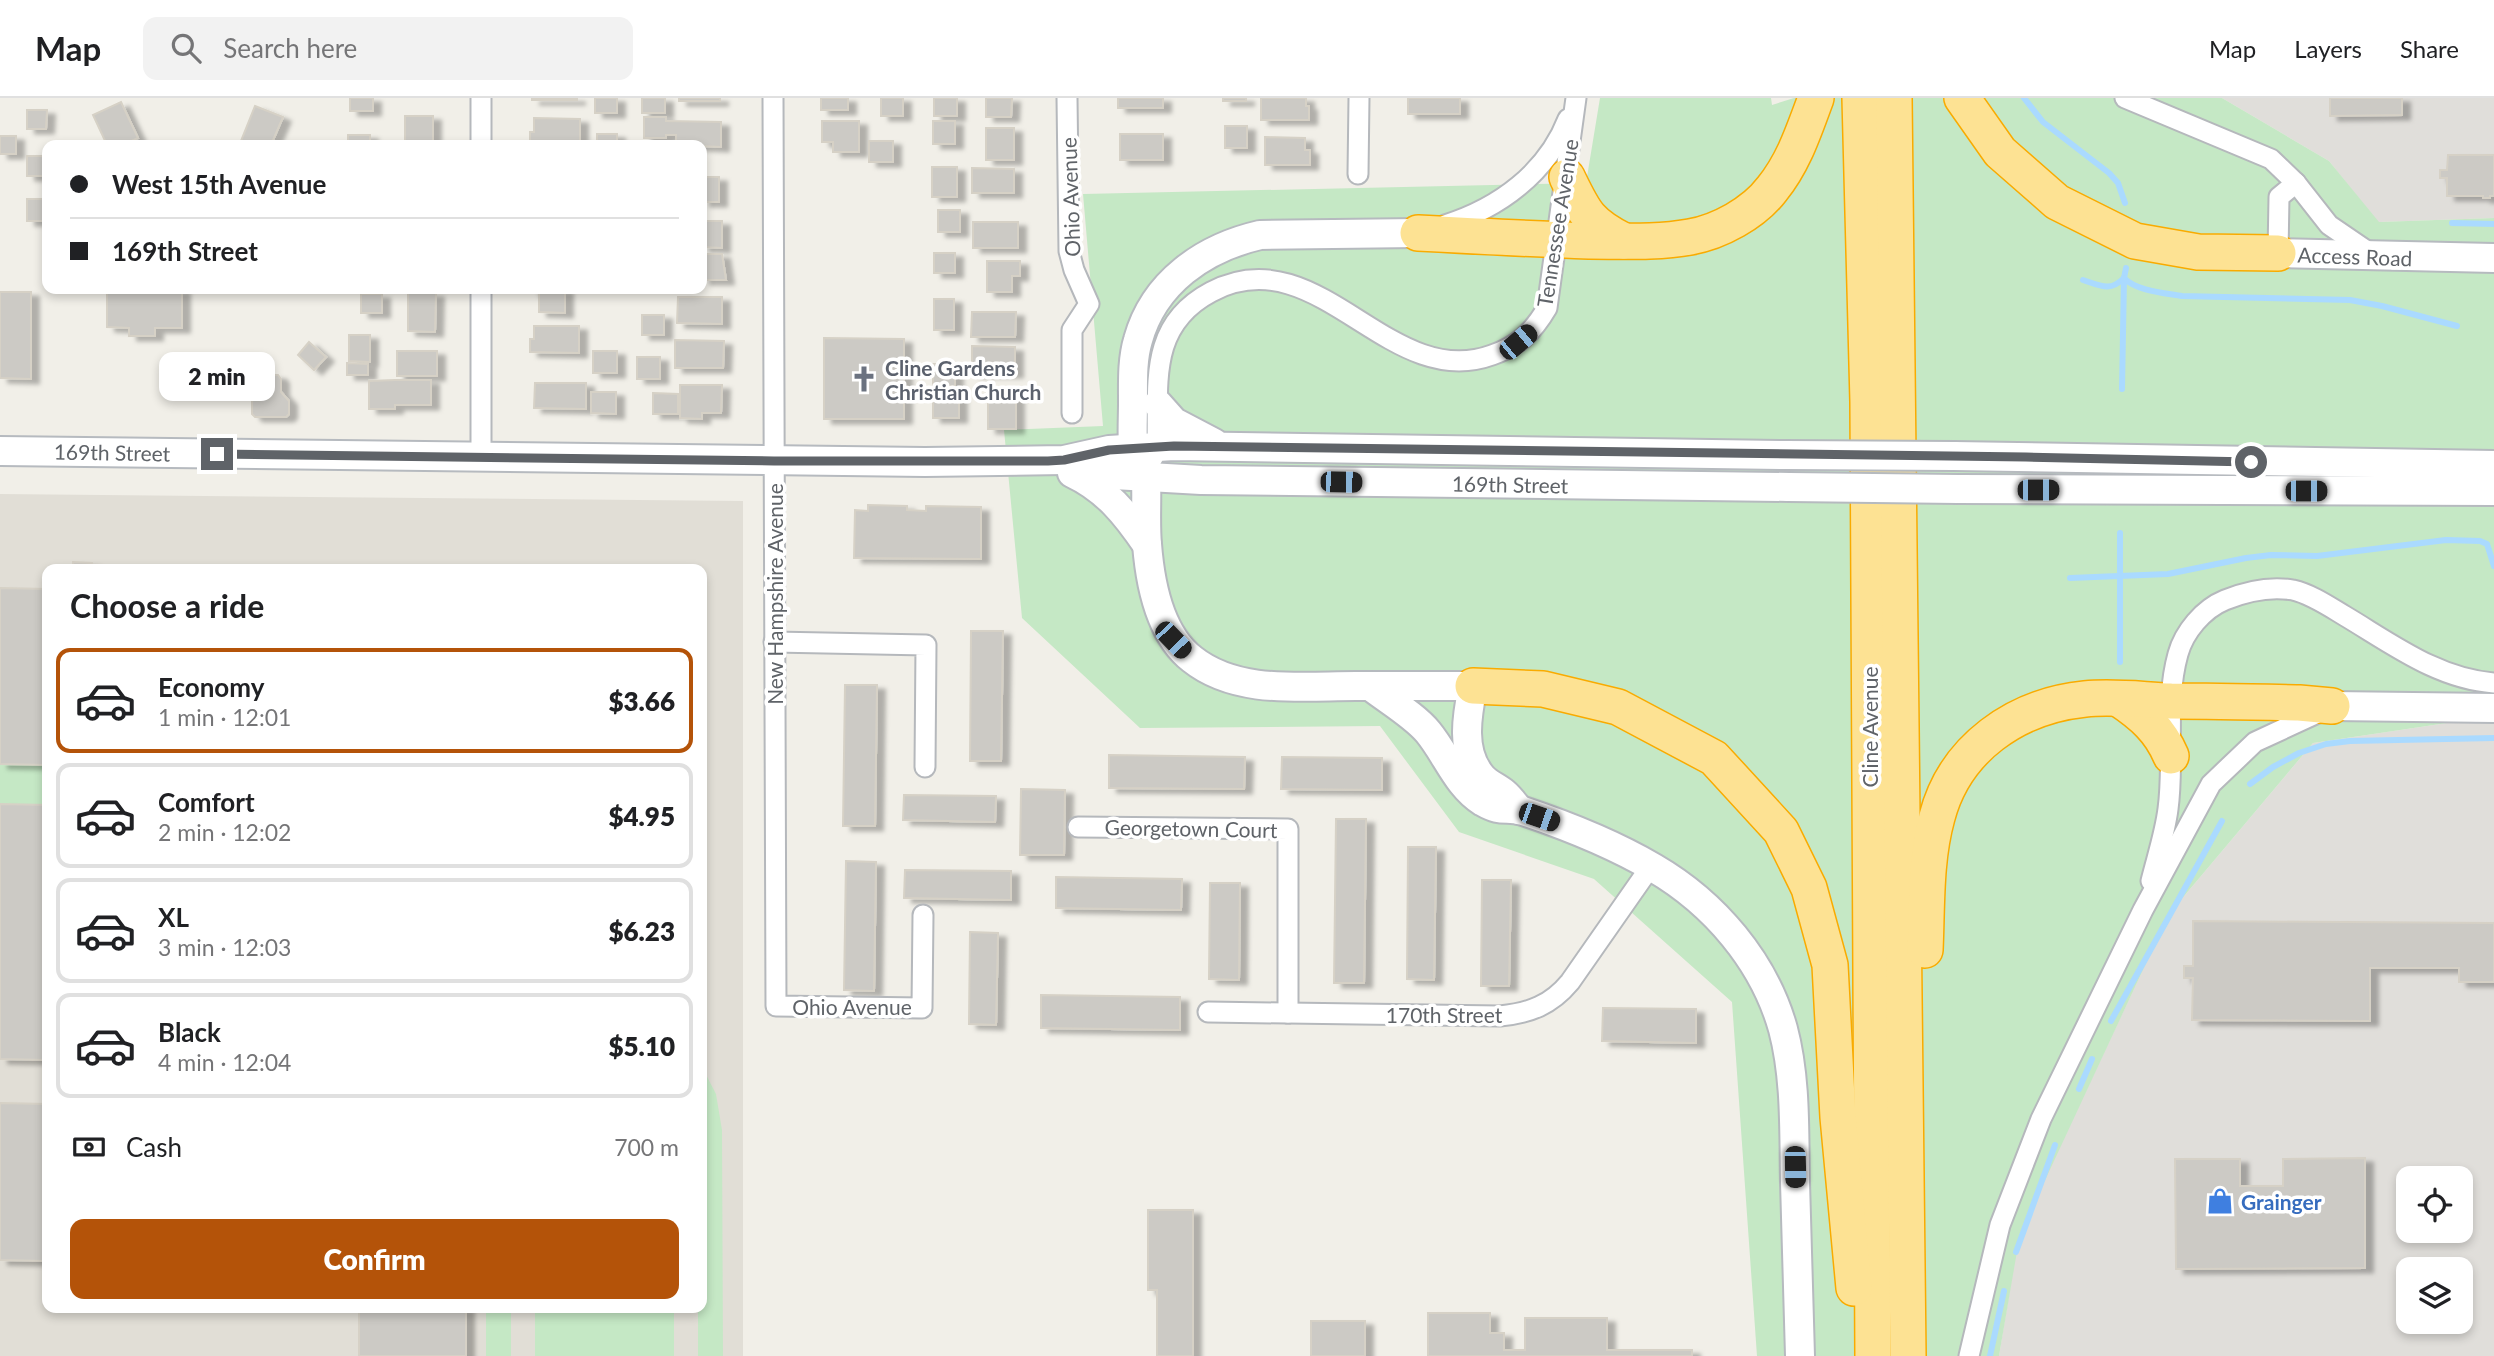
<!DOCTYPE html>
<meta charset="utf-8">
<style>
:root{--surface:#fff;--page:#f2f2f2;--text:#202124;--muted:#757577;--line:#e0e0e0;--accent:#b45309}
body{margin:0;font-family:Lato,sans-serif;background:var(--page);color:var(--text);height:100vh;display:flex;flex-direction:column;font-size:26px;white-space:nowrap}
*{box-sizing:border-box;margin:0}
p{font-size:23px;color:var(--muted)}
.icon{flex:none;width:38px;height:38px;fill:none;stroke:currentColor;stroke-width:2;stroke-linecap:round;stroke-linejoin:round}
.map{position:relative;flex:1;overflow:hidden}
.details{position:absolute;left:42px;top:466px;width:665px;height:749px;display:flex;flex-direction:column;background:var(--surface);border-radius:14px;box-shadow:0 4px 10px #0003}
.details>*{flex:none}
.guide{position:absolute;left:42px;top:42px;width:665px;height:154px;border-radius:14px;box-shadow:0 4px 10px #0003;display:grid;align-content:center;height:154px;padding:0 28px;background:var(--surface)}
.tools{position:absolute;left:2396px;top:1068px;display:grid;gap:14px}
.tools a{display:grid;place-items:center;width:77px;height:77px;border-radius:14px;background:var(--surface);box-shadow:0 4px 10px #0003;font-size:35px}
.end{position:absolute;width:32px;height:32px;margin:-16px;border:9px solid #5f6368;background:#fff;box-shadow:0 0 0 4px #fff}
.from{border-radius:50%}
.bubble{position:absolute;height:49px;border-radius:14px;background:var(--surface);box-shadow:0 4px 10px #0003;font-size:23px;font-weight:800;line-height:49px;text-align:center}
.car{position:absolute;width:21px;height:42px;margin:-21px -10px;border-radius:9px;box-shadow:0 0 5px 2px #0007;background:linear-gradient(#222 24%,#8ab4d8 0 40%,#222 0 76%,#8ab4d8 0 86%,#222 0)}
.guide b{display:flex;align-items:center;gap:24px;height:66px;font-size:26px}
.guide b+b{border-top:2px solid var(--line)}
.guide i{width:18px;height:18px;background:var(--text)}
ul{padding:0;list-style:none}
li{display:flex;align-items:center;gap:21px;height:105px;margin:0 14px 10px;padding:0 14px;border:4px solid var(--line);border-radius:14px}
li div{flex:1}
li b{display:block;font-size:26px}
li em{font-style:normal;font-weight:800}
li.on{border-color:var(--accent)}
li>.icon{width:63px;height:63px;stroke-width:1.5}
h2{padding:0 28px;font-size:32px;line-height:84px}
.pay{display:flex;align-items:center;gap:18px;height:77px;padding:0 28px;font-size:26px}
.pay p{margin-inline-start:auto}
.primary-button{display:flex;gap:14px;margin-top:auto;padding:14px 28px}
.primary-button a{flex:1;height:80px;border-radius:14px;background:var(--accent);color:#fff;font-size:28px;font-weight:800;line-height:80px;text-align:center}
header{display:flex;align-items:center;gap:42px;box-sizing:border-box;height:98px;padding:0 35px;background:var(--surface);border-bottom:2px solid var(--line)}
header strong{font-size:33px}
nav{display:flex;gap:38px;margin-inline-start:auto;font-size:24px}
.search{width:490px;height:63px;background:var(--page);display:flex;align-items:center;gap:18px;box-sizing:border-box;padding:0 24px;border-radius:14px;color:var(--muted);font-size:26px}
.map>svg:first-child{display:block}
</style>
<header>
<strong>Map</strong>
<div class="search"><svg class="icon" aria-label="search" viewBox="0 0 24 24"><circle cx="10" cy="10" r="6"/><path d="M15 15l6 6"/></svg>Search here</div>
<nav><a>Map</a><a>Layers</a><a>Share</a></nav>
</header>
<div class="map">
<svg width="2494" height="1258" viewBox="0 0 2494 1258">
<defs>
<filter id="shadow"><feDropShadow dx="8" dy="4.5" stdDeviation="2" flood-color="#0004"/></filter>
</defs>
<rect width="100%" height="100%" fill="#f1efe8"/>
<g fill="#e0deda" fill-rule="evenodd">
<polygon points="2222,0 2494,0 2494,120 2378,124 2329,63"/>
<path d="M2494,618V1258H1999L2019,1136L2169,816L2313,645ZM2408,1080H2460V1132H2408ZM2408,1171H2460V1223H2408Z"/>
</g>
<path fill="#e1ded6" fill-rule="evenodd" d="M0,396L743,403V1258H0ZM47,471H702V1209H47Z"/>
<g fill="#c5e8c5">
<polygon points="1600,0 1771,0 1772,7 1794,0 2222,0 2329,63 2379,124 2494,120 2494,618 2313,645 2169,816 2020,1136 1999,1258 1757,1258 1732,904 1594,781 1459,734 1380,628 1140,630 1022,520 1004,332 1103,328 1083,96 1586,85"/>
<polygon points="0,666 47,667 47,707 0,706"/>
<polygon points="702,969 716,996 722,1032 723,1258 698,1258 698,1209 702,1209"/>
<rect x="486" y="1209" width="25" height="49"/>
<rect x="535" y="1209" width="139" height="49"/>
</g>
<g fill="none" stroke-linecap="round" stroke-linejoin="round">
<g stroke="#aadaff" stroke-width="6">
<polyline points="2024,0 2043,24 2109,75 2118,85 2125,105"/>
<polyline points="2452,125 2494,126"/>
<path d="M2126,170L2124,180C2136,193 2165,195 2182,198L2350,202L2382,208L2457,228"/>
<path d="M2083,182C2101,188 2110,194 2124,180"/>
<polyline points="2122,291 2124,180"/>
<polyline points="2070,480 2168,476 2246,460 2271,457 2317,458 2446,442 2480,443 2487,446 2494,468"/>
<polyline points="2120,564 2120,435"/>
<polyline points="2250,686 2273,669 2299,655 2326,646 2350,643 2494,640"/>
<polyline points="2111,923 2222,723"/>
<polyline points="2079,991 2092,961"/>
<polyline points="2016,1154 2055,1047"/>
<polyline points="1990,1258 2004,1193"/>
</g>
</g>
<g fill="#cccac5" stroke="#d6d1c6" stroke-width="2" filter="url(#shadow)">
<rect x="350" y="0" width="23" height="13"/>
<rect x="532" y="0" width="45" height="2"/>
<rect x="595" y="0" width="22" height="15"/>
<rect x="642" y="0" width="23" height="15"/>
<rect x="679" y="0" width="41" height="3"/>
<rect x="821" y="0" width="27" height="12"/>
<rect x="881" y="0" width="22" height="18"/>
<rect x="934" y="0" width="23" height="18"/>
<polygon points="986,0 1012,0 1011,19 986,19"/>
<rect x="1118" y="0" width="45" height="10"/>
<rect x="1223" y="0" width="23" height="3"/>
<polygon points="1261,0 1306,0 1306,8 1309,8 1309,22 1261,22"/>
<rect x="1408" y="0" width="52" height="16"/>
<polygon points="2330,0 2402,0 2402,17 2330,18"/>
<polygon points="121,4 138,40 123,47 107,47 93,17"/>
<polygon points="255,8 283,19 271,47 251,47 241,43"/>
<polygon points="27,12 47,12 46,31 27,31"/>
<rect x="405" y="18" width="28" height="29"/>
<polygon points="644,19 666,19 666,23 721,24 721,49 676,47 676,37 666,37 666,40 644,40"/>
<polygon points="534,20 580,21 580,46 530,46 530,34 534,34"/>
<polygon points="822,23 859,23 859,54 833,54 833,44 822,44"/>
<rect x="933" y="23" width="22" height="23"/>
<rect x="1225" y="28" width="22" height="22"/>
<rect x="986" y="30" width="28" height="32"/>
<rect x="597" y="36" width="20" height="11"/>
<rect x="1120" y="36" width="43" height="26"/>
<rect x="348" y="37" width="22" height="10"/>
<rect x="0" y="38" width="16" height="18"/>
<polygon points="1265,39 1305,40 1305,52 1310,52 1310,67 1265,67"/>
<rect x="869" y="43" width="24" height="21"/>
<polygon points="2448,57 2494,57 2494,98 2490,98 2490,100 2483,100 2483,98 2447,98 2447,80 2440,80 2440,72 2447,72"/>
<rect x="27" y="58" width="20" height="20"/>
<rect x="932" y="69" width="25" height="30"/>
<polygon points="972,70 1014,71 1014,95 972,95"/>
<rect x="702" y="79" width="17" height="25"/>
<rect x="27" y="101" width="20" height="22"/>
<rect x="938" y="112" width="22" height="22"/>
<polygon points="702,123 722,123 722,150 702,149"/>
<rect x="973" y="124" width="45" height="26"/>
<rect x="934" y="155" width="21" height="20"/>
<polygon points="702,156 722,156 726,182 702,182"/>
<polygon points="987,163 1020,163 1020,178 1012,178 1012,194 987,194"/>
<polygon points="107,191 182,191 182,230 155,230 155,238 129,238 129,230 107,229"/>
<polygon points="532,191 565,191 565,215 539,214 539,194 532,194"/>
<polygon points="0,194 31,194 31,281 0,280"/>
<polygon points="408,194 436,195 435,234 408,233"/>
<rect x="361" y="196" width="21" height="19"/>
<polygon points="678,199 722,199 722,226 677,225"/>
<rect x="934" y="201" width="20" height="31"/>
<polygon points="972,214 1016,214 1015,239 971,239"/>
<rect x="642" y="217" width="22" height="20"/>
<polygon points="534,228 579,228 579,255 530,254 530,241 534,241"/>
<polygon points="349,237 370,237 370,264 349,263"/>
<polygon points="824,240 904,241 904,321 824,321"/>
<polygon points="675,242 724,243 723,270 675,270"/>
<polygon points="309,244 326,259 314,272 298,257"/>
<polygon points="972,248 1015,249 1015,275 972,275"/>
<rect x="397" y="253" width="40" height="25"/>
<rect x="593" y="253" width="24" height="22"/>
<rect x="637" y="259" width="23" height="22"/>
<polygon points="347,265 368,266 368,277 347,277"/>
<rect x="933" y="266" width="22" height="22"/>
<polygon points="264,277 278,277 281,281 281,294 289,303 289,316 286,319 255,319 252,316 252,303 260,294 260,281"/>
<polygon points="395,282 431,282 431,307 395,307 395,311 369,311 369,283"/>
<polygon points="535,285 586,285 586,311 534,310"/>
<polygon points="680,287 722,287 721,315 702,315 702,321 680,320"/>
<polygon points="988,292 1016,293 1016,331 988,331"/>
<rect x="933" y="293" width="26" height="27"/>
<polygon points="591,294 616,294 616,316 591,315"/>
<polygon points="653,295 678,296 678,316 653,316"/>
<polygon points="868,407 907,408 907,412 926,413 926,408 981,409 981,461 854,460 855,412 868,413"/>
<polygon points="73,464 92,465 92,471 73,471"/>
<rect x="182" y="468" width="22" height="3"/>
<polygon points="0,490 47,491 47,667 0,666"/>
<polygon points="971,533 1003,533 1001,663 970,663"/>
<polygon points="845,587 877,587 875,728 843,728"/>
<polygon points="1109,657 1245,659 1244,691 1109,690"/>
<polygon points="1282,659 1382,660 1382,692 1281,691"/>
<polygon points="1021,691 1065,692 1064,757 1020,757"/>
<polygon points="904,697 996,698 995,724 903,722"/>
<polygon points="0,706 47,707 47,962 0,961"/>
<polygon points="1336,721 1366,721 1364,885 1334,885"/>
<polygon points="1408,749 1436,749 1434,882 1407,881"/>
<polygon points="846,763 876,764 874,893 844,892"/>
<polygon points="905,772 1011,773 1011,802 904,800"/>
<polygon points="1056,779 1182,781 1181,812 1056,810"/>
<polygon points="1482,782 1511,782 1509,888 1481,888"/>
<polygon points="1210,785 1240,785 1239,882 1209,881"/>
<polygon points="2193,823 2494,825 2494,884 2459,884 2459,870 2370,870 2370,923 2192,922 2193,880 2184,880 2184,868 2193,868"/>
<polygon points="970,834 998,835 996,927 969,926"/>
<polygon points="1041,897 1180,899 1180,932 1041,930"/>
<polygon points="1603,910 1696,911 1696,945 1602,943"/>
<polygon points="0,1005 47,1006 47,1163 0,1162"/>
<polygon points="2365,1060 2365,1170 2176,1171 2175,1061 2240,1061 2240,1088 2283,1088 2283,1061"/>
<polygon points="1148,1112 1193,1112 1193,1258 1157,1258 1157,1192 1148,1192"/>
<rect x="359" y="1209" width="107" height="49"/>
<polygon points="1428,1215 1490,1215 1490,1235 1504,1235 1504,1252 1525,1252 1525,1220 1607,1220 1607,1252 1692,1252 1692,1258 1428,1258"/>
<rect x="1311" y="1223" width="54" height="35"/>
</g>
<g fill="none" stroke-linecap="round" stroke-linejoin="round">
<g stroke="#b5b8bc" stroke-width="23">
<g id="street">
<polyline points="481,0 481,47"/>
<polyline points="773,0 776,908 922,910 923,817"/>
<polyline points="1067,0 1069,153 1074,172 1089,206 1072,232 1072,315"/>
<polyline points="2125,0 2271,61 2296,85 2329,127 2373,157"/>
<polyline points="1358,76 1359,0"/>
<path d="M1445,127C1499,110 1547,75 1568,21"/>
<polyline points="2278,155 2279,99 2296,85"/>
<polyline points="481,191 481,359"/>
<path d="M1153,360L1157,349C1159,287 1147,228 1211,194C1318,137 1388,295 1492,257C1518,248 1533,234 1547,210L1576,0"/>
<polyline points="774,544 926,547 925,669"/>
<polyline points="1078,729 1288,731 1288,915"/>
<path d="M2151,783C2157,759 2165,735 2168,711C2175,660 2164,606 2178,556C2184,534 2203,511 2225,502C2247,493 2269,488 2293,492C2311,496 2330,509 2345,518C2392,546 2438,581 2494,585"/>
<path d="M1208,914L1500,918C1530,915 1551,907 1570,884L1651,768"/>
<polyline points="1969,1258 2000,1127 2041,1021 2143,812 2211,686 2255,644 2322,613"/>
</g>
</g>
<g stroke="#b6babf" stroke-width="32">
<g id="secondary">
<path d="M1418,135L1260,137C1204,150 1154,184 1138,242C1132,262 1133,284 1133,305C1133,319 1132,334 1133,348C1135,360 1145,370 1146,382C1147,403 1145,425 1147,446C1150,485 1160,536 1192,561C1237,597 1303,588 1356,588C1395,588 1434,588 1473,588C1467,617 1460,654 1482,679C1488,686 1497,689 1504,695C1510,700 1515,707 1519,712"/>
<polyline points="2278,155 2494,160"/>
<polyline points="1158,306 1174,324 1214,345"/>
<polyline points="0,353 925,364 1064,362 1109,352 1174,348 1786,357"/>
<polyline points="1954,358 2494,367"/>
<polyline points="1067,363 1114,377 1201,382 1789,389"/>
<path d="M1072,375C1106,391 1126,416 1147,447"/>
<polyline points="1958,391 2494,393"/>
<path d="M1370,588C1388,602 1415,618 1428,634C1447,657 1457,688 1483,704C1502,715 1506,708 1523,713C1568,728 1613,746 1654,770C1714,805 1764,863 1783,931C1796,980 1794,1033 1795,1084C1797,1142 1798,1200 1800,1258"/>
<polyline points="2332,608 2494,610"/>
</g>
</g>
<g stroke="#f9ab00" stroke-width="38">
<g id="highway">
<polyline points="1860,0 1868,304 1873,1258"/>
<polyline points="1894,0 1908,1258"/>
<polyline points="1962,0 2000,54 2057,104 2135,143 2198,154 2278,155"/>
<path d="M1567,79C1584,114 1588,125 1624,143"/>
<path d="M1418,135C1475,138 1532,141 1589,143C1622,143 1657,145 1690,139C1719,134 1754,115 1772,91C1794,64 1804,32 1816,0"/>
<polyline points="1473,588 1543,591 1618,609 1714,660 1781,733 1809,790 1830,867 1838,1019 1854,1190"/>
<path d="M2119,601C2143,617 2160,632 2171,658"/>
<path d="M1925,852C1927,808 1925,762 1937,719C1955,650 2016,608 2085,601C2113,598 2143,602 2171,603C2214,603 2256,604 2299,605L2332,608"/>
</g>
</g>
<use href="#street" stroke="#fff" stroke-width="19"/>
<use href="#secondary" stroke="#fff" stroke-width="28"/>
<use href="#highway" stroke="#fde293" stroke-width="35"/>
<g stroke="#b6babf" stroke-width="32" stroke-linecap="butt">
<g id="secondary-bridge">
<polyline points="1786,357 1954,358"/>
<polyline points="1789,389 1958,391"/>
</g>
</g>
<use href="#secondary-bridge" stroke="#fff" stroke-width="28"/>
</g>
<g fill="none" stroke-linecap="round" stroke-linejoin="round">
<polyline stroke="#5f6368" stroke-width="9" points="217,356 774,363 1048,363 1064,362 1109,352 1174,348 2026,359 2251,364"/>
</g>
<defs>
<g id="church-bare" transform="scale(2.1)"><path d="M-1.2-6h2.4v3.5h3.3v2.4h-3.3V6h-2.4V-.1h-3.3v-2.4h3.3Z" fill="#6b7280" stroke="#fff" stroke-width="2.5" paint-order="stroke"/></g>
<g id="shop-bare" transform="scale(2.1)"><path d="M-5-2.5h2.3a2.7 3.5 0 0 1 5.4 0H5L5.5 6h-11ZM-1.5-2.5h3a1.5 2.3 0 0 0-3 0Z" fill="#3f7fe0" stroke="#fff" stroke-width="2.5" paint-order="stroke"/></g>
</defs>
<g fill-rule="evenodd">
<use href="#church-bare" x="864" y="281"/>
<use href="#shop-bare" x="2220" y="1103"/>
</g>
<g text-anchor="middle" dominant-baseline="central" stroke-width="7" stroke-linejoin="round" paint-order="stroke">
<g font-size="21" fill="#5f6368" stroke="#fff">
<text transform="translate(1070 99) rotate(-92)">Ohio Avenue</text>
<text transform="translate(1557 125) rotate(-81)">Tennessee Avenue</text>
<text transform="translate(2355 158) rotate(2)">Access Road</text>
<text transform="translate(112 354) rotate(1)">169th Street</text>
<text transform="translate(1510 386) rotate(1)">169th Street</text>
<text transform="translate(774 496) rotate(-90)">New Hampshire Avenue</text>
<text transform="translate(1869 629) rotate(-90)">Cline Avenue</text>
<text transform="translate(1191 730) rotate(1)">Georgetown Court</text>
<text x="852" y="908">Ohio Avenue</text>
<text x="1444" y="916">170th Street</text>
</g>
<g font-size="21" font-weight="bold" fill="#5b616d" stroke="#fff" text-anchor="start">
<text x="885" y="269">Cline Gardens<tspan x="885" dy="24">Christian Church</tspan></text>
</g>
<g font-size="21" font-weight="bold" fill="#366cbe" stroke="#fff" text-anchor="start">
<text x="2241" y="1103">Grainger</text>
</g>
</g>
</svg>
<div class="tools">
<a><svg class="icon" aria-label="locate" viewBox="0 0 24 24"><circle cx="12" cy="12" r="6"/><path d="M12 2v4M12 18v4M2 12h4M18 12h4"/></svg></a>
<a><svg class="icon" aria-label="layers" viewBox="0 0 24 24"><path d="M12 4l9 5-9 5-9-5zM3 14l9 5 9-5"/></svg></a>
</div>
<i class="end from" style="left:2251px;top:364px"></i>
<i class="end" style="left:217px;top:356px"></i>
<div class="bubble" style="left:159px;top:254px;width:116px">2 min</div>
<i class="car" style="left:1518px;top:244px;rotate:50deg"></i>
<i class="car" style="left:1341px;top:384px;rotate:91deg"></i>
<i class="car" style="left:2038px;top:392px;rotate:90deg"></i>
<i class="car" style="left:2306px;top:393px;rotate:90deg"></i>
<i class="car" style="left:1173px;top:542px;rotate:136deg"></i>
<i class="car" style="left:1539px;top:719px;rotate:109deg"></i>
<i class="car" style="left:1795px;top:1069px;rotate:179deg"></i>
<div class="guide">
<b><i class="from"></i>West 15th Avenue</b>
<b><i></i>169th Street</b>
</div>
<section class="details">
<h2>Choose a ride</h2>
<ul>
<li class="on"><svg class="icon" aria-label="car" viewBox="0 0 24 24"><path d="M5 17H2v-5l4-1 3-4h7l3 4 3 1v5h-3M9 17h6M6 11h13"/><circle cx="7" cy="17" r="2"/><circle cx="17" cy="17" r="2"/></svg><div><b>Economy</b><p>1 min · 12:01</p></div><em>$3.66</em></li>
<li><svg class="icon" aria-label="car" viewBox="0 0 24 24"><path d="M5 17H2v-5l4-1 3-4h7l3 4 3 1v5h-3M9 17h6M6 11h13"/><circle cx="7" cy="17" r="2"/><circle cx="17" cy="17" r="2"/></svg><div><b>Comfort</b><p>2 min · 12:02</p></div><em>$4.95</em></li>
<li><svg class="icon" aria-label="car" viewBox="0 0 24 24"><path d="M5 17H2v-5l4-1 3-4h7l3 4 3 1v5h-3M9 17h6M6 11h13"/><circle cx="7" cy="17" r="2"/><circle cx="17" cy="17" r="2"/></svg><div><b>XL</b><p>3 min · 12:03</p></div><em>$6.23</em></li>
<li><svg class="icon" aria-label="car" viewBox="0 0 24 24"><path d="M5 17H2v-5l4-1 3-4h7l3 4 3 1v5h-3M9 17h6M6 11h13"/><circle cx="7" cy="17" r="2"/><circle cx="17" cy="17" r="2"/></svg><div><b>Black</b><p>4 min · 12:04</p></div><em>$5.10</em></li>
</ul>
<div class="pay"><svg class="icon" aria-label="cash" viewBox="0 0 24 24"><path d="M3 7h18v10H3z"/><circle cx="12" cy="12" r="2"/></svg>Cash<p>700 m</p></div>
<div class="primary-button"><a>Confirm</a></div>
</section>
</div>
